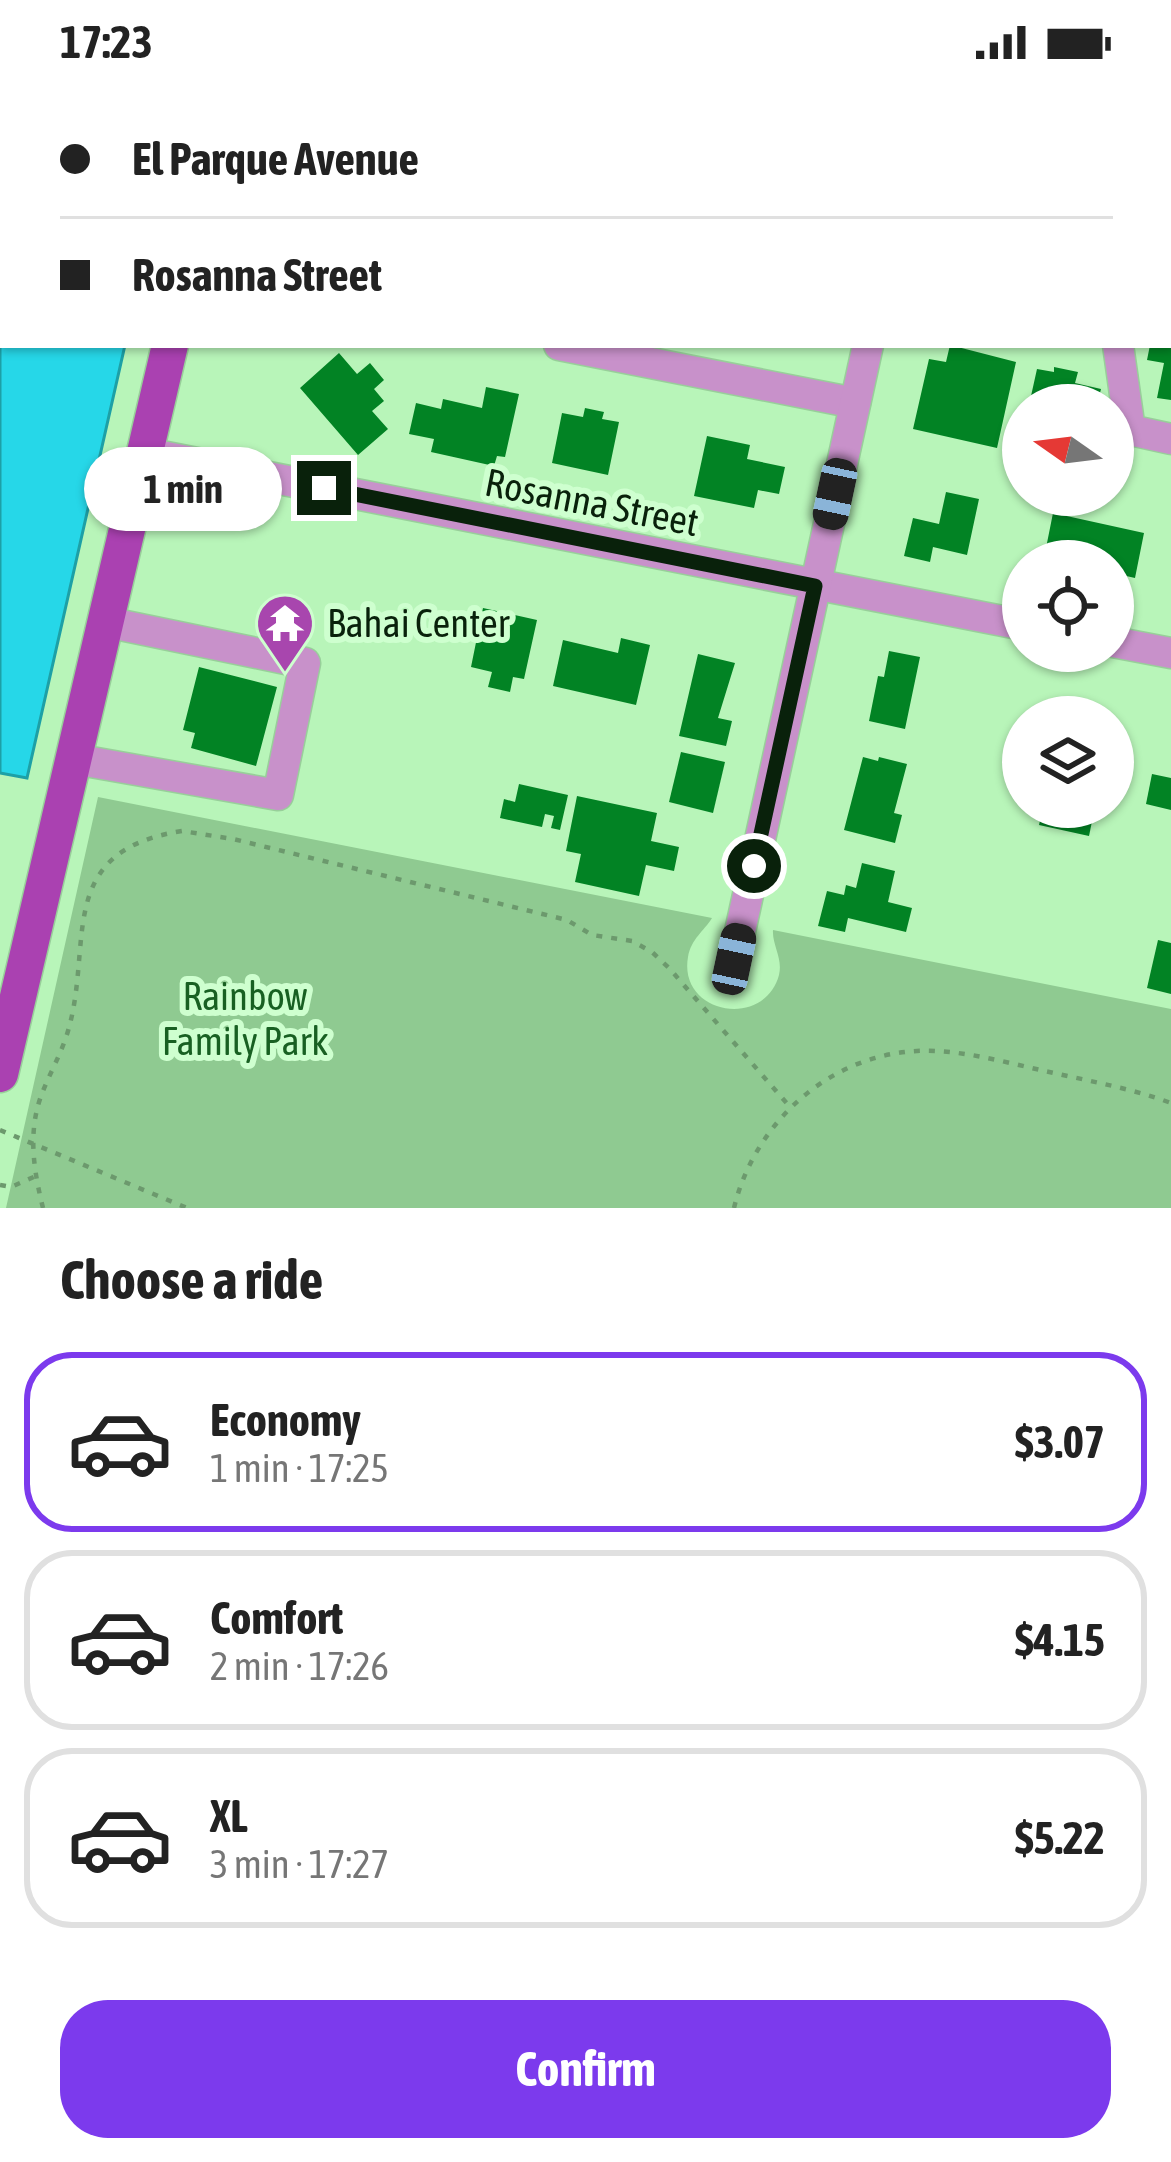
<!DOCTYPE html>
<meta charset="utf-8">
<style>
:root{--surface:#fff;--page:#f2f2f2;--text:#222;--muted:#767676;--line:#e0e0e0;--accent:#7c3aed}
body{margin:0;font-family:"Asap Condensed",sans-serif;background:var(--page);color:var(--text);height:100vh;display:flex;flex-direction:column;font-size:45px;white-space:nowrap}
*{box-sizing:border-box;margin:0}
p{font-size:39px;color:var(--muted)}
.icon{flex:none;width:66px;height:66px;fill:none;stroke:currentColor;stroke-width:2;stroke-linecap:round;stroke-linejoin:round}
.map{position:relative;height:1124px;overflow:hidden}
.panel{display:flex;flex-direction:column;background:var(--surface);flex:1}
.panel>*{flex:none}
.hud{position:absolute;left:0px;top:0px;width:1173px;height:264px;box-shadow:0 3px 9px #0004;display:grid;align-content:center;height:264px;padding:0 60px;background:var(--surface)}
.needle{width:78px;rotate:284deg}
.controls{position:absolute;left:1002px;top:300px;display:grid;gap:24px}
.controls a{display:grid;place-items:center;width:132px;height:132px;border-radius:50%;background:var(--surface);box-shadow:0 3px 9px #0004;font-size:60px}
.end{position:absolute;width:54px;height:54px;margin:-27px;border:15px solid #09210b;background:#fff;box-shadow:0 0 0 6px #fff}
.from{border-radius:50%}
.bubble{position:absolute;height:84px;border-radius:42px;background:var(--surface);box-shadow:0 3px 9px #0004;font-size:39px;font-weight:700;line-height:84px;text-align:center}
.car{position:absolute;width:36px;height:72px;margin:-36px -18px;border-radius:15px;box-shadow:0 0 9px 3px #0007;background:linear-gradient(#222 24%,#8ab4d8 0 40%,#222 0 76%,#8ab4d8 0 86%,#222 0)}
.hud b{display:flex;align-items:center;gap:42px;height:114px;font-size:45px}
.hud b+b{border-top:3px solid var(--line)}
.hud i{width:30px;height:30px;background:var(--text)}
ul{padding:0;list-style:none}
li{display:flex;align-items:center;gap:36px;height:180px;margin:0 24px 18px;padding:0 36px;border:6px solid var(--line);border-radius:48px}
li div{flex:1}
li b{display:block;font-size:45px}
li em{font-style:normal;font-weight:700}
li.current{border-color:var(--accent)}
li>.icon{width:108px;height:108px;stroke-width:1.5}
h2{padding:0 60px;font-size:54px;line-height:144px}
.action{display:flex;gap:24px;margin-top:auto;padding:24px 60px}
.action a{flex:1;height:138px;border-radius:48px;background:var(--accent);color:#fff;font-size:48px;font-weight:700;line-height:138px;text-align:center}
.status{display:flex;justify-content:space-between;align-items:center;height:84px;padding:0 60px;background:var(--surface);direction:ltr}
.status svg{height:33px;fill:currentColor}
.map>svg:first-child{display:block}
</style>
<div class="status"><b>17:23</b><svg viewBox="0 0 49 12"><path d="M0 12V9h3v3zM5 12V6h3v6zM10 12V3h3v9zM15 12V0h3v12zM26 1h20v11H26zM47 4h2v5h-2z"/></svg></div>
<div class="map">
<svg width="1171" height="1124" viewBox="0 0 1171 1124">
<rect width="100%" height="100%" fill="#b8f5b9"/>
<polygon fill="#a9ecab" points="267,0 1171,0 1171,242 1170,3 266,3"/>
<path fill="#8fca91" d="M98,713L712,834C704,847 691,855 688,873C678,930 764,946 779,891C783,874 772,861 773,846L1171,925V1124H6Z"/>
<polygon fill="#26d7e8" stroke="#1da0a6" stroke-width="3" points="0,0 56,3 3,3 3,261 125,261 27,694 0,689"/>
<g fill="#028324">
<polygon points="950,261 1016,278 997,364 913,345 929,275 946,278"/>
<polygon points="1150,261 1171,261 1171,316 1157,314 1164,279 1147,276"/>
<polygon points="339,269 357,290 370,279 384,296 374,305 384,317 372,327 388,345 358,371 300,304"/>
<polygon points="1054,283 1078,288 1075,299 1101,305 1097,321 1029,321 1037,285 1054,288"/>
<polygon points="486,303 519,310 505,373 497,372 494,382 431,368 434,355 409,350 416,319 441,325 443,315 482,324"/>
<polygon points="585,324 604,328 602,335 619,338 608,391 552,379 562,329 583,333"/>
<polygon points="707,352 750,361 747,375 785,383 779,410 758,406 754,424 694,412"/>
<polygon points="946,408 979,415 967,471 933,463 930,478 904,472 913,434 939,440"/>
<polygon points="1053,429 1144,449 1135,494 1113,489 1113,477 1044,474"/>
<polygon points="483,524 537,536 524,595 513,593 510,608 488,603 492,588 471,583"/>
<polygon points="621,554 650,561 636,621 553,602 563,556 618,569"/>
<polygon points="889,567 920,573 905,645 869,637 878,592 884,593"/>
<polygon points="698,570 735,579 718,634 732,637 726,662 679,652"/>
<polygon points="199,583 277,603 256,682 191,664 195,649 183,646"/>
<polygon points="681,668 725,678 713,729 669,718"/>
<polygon points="863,673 878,677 879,673 907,680 894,729 902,731 895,759 844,746"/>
<polygon points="1152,690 1171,694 1171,726 1146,720"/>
<polygon points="519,700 568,711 560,746 551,744 554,732 545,730 542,743 500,734 504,715 515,718"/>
<polygon points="577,712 657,729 651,757 679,763 674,787 646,781 639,812 575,798 581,770 566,767"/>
<polygon points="1043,723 1095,723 1089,752 1039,741"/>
<polygon points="862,779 895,787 888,818 912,824 906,848 848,834 845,848 818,842 827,807 844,811 846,801 856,804"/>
<polygon points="1158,856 1171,859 1171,910 1147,904"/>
</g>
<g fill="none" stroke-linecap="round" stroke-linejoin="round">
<g stroke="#98cf9a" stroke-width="33">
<g id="minor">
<polyline points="143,3 144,0"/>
<polyline points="289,3 290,0"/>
<polyline points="405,3 406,0"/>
<polyline points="554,3 554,0"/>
<polyline points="589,3 590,0"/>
<polyline points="656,3 656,0"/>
<polyline points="693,3 694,0"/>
<polyline points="927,3 928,0"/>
<polyline points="559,261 855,319"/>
<polyline points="1118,261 1130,346 1171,355"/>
<polyline points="146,369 1023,541"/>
<polyline points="1113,558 1171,569"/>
<polyline points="74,675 278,711 305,579 106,538"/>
<polyline points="734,875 868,261"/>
</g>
</g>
<g stroke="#98cf9a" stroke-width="39">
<g id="major">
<polyline points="228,3 228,0"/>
<polyline points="0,990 170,261"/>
</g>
</g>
<g stroke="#6c996d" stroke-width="4.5" stroke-dasharray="6 9" stroke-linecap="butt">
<polyline points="0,1046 187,1124"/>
<polyline points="0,1101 11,1103 36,1092"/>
<path d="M43,1124C34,1088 28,1051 40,1015C48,992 61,971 68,947C94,859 53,767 182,747L233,755L567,836L592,851L632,857L652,868L669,884L790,1023"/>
<path d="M734,1124C756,1033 839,962 936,967C976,969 1016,981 1054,989C1094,998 1133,1005 1171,1019"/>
</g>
<use href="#minor" stroke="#c891ca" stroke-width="30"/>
<use href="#major" stroke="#aa41b1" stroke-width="36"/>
</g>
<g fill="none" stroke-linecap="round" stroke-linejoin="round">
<polyline stroke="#09210b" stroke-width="15" points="324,404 815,502 754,782"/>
</g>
<defs>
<g id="temple-pin" transform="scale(3)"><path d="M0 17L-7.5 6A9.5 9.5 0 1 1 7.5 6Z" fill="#a846ae" stroke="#ceffcf"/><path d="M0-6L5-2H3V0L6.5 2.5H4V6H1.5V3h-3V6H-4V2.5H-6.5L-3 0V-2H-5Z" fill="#fff"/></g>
</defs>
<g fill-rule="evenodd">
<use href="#temple-pin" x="285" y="539"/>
</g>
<g text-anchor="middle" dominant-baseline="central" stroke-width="12" stroke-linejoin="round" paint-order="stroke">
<g font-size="39" fill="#09210b" stroke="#ceffcf">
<text transform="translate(592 418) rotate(11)">Rosanna Street</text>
</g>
<g font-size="39" fill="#09210b" stroke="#ceffcf" text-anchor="start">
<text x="327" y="539">Bahai Center</text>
</g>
<g font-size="39" fill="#186022" stroke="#ceffcf">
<text x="245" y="912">Rainbow<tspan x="245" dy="45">Family Park</tspan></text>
</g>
</g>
</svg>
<div class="controls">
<a><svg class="needle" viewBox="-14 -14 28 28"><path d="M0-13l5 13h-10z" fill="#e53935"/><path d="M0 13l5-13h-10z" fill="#767676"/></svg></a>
<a><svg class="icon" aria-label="locate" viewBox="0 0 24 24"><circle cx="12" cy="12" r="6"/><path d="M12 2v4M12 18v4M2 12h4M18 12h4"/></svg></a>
<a><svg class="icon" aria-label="layers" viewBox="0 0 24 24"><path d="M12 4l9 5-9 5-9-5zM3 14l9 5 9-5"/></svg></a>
</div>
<i class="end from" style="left:754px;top:782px"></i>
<i class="end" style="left:324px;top:404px"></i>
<div class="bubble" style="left:84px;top:363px;width:198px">1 min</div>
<i class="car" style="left:835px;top:410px;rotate:192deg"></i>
<i class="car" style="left:734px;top:875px;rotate:12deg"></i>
<div class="hud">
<b><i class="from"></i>El Parque Avenue</b>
<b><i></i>Rosanna Street</b>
</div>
</div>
<section class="panel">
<h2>Choose a ride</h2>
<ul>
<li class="current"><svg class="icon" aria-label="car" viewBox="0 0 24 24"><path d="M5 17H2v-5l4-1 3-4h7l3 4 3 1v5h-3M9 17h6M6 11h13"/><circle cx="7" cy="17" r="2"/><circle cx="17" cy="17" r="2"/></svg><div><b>Economy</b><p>1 min · 17:25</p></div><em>$3.07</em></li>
<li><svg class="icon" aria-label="car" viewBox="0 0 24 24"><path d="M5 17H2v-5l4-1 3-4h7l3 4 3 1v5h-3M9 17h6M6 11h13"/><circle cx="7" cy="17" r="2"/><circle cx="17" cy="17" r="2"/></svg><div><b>Comfort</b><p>2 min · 17:26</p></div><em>$4.15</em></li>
<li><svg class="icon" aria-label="car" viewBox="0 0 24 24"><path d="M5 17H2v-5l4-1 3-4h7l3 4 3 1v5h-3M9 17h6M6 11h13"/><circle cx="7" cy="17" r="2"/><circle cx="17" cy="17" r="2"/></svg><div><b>XL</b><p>3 min · 17:27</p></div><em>$5.22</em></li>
</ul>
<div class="action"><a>Confirm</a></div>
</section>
